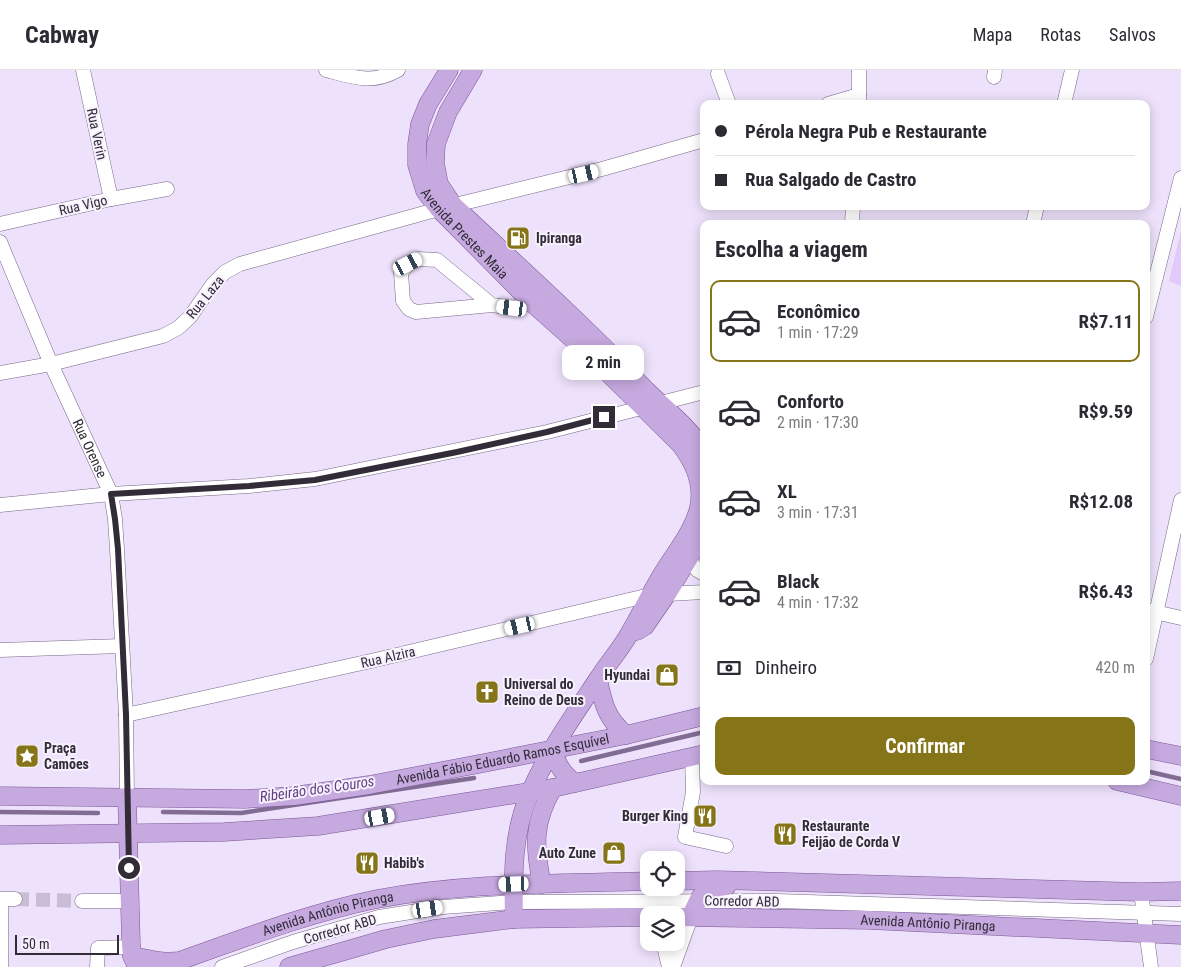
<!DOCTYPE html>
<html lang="pt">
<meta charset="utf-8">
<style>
:root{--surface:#fff;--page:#f7f7f7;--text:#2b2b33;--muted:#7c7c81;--line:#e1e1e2;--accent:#867518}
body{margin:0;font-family:"Roboto Condensed",sans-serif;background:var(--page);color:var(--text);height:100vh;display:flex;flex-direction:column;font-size:19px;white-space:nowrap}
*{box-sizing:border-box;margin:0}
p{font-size:16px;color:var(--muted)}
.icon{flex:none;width:28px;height:28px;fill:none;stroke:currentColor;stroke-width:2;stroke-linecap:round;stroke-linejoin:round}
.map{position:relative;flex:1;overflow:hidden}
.drawer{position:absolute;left:700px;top:150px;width:450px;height:565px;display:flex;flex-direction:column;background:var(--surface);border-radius:10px;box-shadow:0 2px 12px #0003}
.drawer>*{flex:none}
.banner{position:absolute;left:700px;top:30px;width:450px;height:110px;border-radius:10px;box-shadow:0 2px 12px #0003;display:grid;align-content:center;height:110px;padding:0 15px;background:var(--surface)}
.controls{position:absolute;left:640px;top:781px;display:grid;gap:10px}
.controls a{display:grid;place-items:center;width:45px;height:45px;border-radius:10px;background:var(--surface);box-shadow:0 2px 12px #0003;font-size:25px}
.scale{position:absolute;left:15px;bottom:12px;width:104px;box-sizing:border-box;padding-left:5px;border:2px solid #322c38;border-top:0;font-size:14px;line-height:18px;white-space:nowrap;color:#322c38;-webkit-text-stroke:4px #f7f1fe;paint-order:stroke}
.end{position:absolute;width:22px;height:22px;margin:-11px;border:6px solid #322c38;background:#fff;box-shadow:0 0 0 2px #fff}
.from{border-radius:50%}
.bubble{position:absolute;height:35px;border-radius:10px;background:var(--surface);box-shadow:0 2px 12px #0003;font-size:16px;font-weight:700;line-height:35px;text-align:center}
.car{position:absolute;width:15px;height:30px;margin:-15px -8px;border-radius:6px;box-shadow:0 0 4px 1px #0007;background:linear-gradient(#fff 24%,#345 0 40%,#fff 0 76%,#345 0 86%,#fff 0)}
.banner b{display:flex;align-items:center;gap:18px;height:48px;font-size:19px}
.banner b+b{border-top:1px solid var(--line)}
.banner i{width:12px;height:12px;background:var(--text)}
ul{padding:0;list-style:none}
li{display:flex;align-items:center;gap:15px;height:82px;margin:0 10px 8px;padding:0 5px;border:2px solid transparent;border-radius:10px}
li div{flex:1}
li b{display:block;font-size:19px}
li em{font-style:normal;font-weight:700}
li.current{border-color:var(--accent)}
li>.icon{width:45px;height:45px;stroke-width:1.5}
h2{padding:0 15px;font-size:22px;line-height:60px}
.pay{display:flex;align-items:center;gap:12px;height:55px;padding:0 15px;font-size:19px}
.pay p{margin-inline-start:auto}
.cta{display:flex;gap:10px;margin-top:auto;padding:10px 15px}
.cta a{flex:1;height:58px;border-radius:10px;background:var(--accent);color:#fff;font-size:20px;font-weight:700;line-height:58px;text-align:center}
header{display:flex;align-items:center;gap:30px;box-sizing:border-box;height:70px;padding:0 25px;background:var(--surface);border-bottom:1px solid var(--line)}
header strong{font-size:24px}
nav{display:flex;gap:28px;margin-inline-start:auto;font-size:18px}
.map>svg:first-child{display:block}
</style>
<header>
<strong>Cabway</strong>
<nav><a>Mapa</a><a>Rotas</a><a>Salvos</a></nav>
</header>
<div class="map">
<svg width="1181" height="897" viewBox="0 0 1181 897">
<rect width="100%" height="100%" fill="#eee1fb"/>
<polygon fill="#e1c9f9" points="1181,161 1181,216 1169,211"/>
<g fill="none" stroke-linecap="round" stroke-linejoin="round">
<g stroke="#816c94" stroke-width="4.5">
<polyline points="581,691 704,662"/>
<polyline points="1146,701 1181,709"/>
<polyline points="0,742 98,743"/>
<polyline points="163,742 241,743 474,708"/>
</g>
<polyline stroke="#c8bdd4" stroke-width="14" stroke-dasharray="14 7" stroke-linecap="butt" points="15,829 82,831"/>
<g stroke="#766884" stroke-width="15">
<g id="minor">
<polyline points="83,0 111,129"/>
<path d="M326,0C353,7 372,15 398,0"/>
<polyline points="718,4 729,34"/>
<polyline points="994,7 995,0"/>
<polyline points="828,34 859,25"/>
<polyline points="859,34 859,0"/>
<polyline points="1064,34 1072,0"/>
<polyline points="0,154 111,129 167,119"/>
<polyline points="852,154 853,136"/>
<polyline points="1033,154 1037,136"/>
<path id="s1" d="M0,172L51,294L111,424L115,449L117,479L126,645L127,727"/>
<polyline points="492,235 437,190 418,189 408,194 401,203 403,231 409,239 416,242 492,235 512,238 532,233 538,227"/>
<polyline points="1146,247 1181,108"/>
<polyline points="0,303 51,294 163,266 178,258 190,247 213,214 225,202 240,194 439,139 602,99 704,70"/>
<polyline points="0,435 111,424 249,416 315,409 547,362 704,322"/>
<polyline points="688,488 697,500 704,504"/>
<polyline points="667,524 704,522"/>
<polyline points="1146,540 1181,548"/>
<polyline points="0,580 122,576"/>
<polyline points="1146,589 1181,430"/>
<polyline points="126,645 371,591 650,525"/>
<polyline points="692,686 693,722 685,767 726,776"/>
<polyline points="1141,822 1151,897"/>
<polyline points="82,831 130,831"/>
<polyline points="663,872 669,897"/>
<polyline points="1,897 1,829 15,829"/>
<polyline points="97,897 98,878 131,877"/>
<polyline points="222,897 293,872 379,847 443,837 514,832 777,831 1181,844"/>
<polyline points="673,897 691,847"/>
</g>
</g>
<g stroke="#7a5897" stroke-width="19">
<g id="major">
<path id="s2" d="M449,0L428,34L420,54L417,74V95L425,121L439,139L532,233L586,281L680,374C694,392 704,413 699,437C693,463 674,484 661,506C649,526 640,546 628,566C619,581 607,595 598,609C574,645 547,683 530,723C512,763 513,806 514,849"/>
<path d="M473,0L448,42L436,74L435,93L439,114L453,135C518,196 585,256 646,320C666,340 690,357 704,382"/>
<polyline points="637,561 645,556 667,524 704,463"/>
<path d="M598,609C603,633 606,648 626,665"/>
<path d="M554,679C555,694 563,704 575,713"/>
<polyline points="1146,679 1181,686"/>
<polyline points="1117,711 1181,726"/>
<path id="s3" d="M0,726L245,729L294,726L369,715L484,693L626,665L704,646"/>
<polyline points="127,727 131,874 132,886 137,897"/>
<polyline points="0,765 224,762 318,756 553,718 704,684"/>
<polyline points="676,811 717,810 1141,822 1181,821"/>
<path d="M542,814C534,776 533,752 553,718"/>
<path id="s4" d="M676,847L869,850L1181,865"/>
<path d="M691,847C699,825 703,818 727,816"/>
<path id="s5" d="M132,886C148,889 162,893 179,891C244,868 309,843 377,829C467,812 558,814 649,811"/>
<polyline points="289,897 386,869 434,859 514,849 649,847"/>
</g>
</g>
<use href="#minor" stroke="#fff" stroke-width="14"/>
<use href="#major" stroke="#c6a9df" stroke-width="18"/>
</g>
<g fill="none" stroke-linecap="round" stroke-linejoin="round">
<polyline stroke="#322c38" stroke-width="6" points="129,798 126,645 118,479 115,449 111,424 249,416 315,410 457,382 547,362 604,347"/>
</g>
<defs>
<g id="fuel-square" transform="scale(1.25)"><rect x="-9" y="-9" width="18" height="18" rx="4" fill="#867518" stroke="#f7f1fe"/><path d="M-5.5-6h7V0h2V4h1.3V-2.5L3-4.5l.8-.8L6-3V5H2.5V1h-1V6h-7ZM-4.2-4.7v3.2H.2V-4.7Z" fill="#fff"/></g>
<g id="shop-square" transform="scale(1.25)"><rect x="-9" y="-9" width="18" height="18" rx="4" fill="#867518" stroke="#f7f1fe"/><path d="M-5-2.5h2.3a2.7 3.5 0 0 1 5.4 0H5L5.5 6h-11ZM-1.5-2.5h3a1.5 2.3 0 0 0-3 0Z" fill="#fff"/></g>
<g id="church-square" transform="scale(1.25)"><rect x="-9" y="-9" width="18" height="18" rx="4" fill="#867518" stroke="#f7f1fe"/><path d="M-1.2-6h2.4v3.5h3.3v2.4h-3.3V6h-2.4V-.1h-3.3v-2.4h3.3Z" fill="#fff"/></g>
<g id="sight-square" transform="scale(1.25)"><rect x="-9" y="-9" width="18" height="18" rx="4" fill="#867518" stroke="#f7f1fe"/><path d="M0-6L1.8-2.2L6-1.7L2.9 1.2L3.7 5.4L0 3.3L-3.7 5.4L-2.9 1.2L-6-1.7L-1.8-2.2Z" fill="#fff"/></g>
<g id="restaurant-square" transform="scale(1.25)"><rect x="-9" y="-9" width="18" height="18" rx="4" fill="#867518" stroke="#f7f1fe"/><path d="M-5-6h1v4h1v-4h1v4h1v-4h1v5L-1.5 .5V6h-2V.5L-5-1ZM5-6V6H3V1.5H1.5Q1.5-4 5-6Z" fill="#fff"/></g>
</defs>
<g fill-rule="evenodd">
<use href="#fuel-square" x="518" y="168"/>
<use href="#shop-square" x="667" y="605"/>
<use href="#church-square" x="487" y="622"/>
<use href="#sight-square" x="27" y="686"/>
<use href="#restaurant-square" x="705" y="746"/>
<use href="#restaurant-square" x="785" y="764"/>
<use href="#shop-square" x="614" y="783"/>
<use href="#restaurant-square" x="367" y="793"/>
</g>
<g text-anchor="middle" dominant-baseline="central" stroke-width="4" stroke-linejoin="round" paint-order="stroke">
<g font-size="14" fill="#322c38" stroke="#f7f1fe">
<text transform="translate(97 64) rotate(78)">Rua Verin</text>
<text transform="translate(83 135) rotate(-13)">Rua Vigo</text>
<text stroke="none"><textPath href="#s2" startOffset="188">Avenida Prestes Maia</textPath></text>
<text transform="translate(205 227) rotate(-51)">Rua Laza</text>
<text stroke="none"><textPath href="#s1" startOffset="225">Rua Orense</textPath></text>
<text transform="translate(388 587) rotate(-13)">Rua Alzira</text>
<text stroke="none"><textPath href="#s3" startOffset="506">Avenida Fábio Eduardo Ramos Esquível</textPath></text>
<text transform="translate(742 831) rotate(1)">Corredor ABD</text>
<text stroke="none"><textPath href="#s5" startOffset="204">Avenida Antônio Piranga</textPath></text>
<text stroke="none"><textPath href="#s4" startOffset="252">Avenida Antônio Piranga</textPath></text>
<text transform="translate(340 859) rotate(-16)">Corredor ABD</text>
</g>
<g font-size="14" font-weight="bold" fill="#322c38" stroke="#f7f1fe" text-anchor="start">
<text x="536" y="168">Ipiranga</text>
<text x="650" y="605" text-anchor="end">Hyundai</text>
<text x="504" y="614">Universal do<tspan x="504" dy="16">Reino de Deus</tspan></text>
<text x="44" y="678">Praça<tspan x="44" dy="16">Camões</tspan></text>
<text x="688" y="746" text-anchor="end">Burger King</text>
<text x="802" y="756">Restaurante<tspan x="802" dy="16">Feijão de Corda V</tspan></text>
<text x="596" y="783" text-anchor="end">Auto Zune</text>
<text x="384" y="793">Habib's</text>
</g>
<g font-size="15" font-style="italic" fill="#633f81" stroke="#f7f1fe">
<text transform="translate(317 719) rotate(-8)">Ribeirão dos Couros</text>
</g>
</g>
</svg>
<div class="controls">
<a><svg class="icon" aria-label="locate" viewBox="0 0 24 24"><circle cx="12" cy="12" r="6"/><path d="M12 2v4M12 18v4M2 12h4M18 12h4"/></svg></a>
<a><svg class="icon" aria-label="layers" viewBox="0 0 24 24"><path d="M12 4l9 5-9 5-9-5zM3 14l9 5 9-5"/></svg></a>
</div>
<div class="scale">50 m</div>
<i class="end from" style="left:129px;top:798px"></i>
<i class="end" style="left:604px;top:347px"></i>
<div class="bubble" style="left:562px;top:275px;width:82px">2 min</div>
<i class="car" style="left:584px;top:104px;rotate:77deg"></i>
<i class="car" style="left:408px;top:194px;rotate:63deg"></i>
<i class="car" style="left:512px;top:238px;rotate:277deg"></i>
<i class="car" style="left:520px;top:556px;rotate:257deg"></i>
<i class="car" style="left:380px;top:747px;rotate:80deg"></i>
<i class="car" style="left:514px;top:814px;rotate:268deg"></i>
<i class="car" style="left:428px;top:839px;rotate:81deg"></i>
<div class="banner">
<b><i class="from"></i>Pérola Negra Pub e Restaurante</b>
<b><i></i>Rua Salgado de Castro</b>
</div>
<section class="drawer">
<h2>Escolha a viagem</h2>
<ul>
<li class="current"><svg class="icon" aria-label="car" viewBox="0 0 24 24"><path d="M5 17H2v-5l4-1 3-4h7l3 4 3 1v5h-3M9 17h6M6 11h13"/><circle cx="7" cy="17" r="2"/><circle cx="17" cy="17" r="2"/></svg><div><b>Econômico</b><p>1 min · 17:29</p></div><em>R$7.11</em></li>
<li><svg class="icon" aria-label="car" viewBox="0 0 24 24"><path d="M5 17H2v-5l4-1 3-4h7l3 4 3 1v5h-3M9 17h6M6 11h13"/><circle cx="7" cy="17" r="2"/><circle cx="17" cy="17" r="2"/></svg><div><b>Conforto</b><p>2 min · 17:30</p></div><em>R$9.59</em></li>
<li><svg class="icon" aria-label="car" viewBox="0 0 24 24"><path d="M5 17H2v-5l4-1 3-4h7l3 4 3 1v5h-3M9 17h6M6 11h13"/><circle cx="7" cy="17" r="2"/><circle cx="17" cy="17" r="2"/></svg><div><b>XL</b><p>3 min · 17:31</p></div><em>R$12.08</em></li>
<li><svg class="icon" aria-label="car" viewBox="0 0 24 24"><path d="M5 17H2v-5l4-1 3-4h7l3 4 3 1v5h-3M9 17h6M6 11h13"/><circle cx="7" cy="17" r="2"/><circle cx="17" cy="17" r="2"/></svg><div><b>Black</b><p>4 min · 17:32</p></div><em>R$6.43</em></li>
</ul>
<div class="pay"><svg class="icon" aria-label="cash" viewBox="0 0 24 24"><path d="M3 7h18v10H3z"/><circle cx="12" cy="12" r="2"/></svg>Dinheiro<p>420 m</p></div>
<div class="cta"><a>Confirmar</a></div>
</section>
</div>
